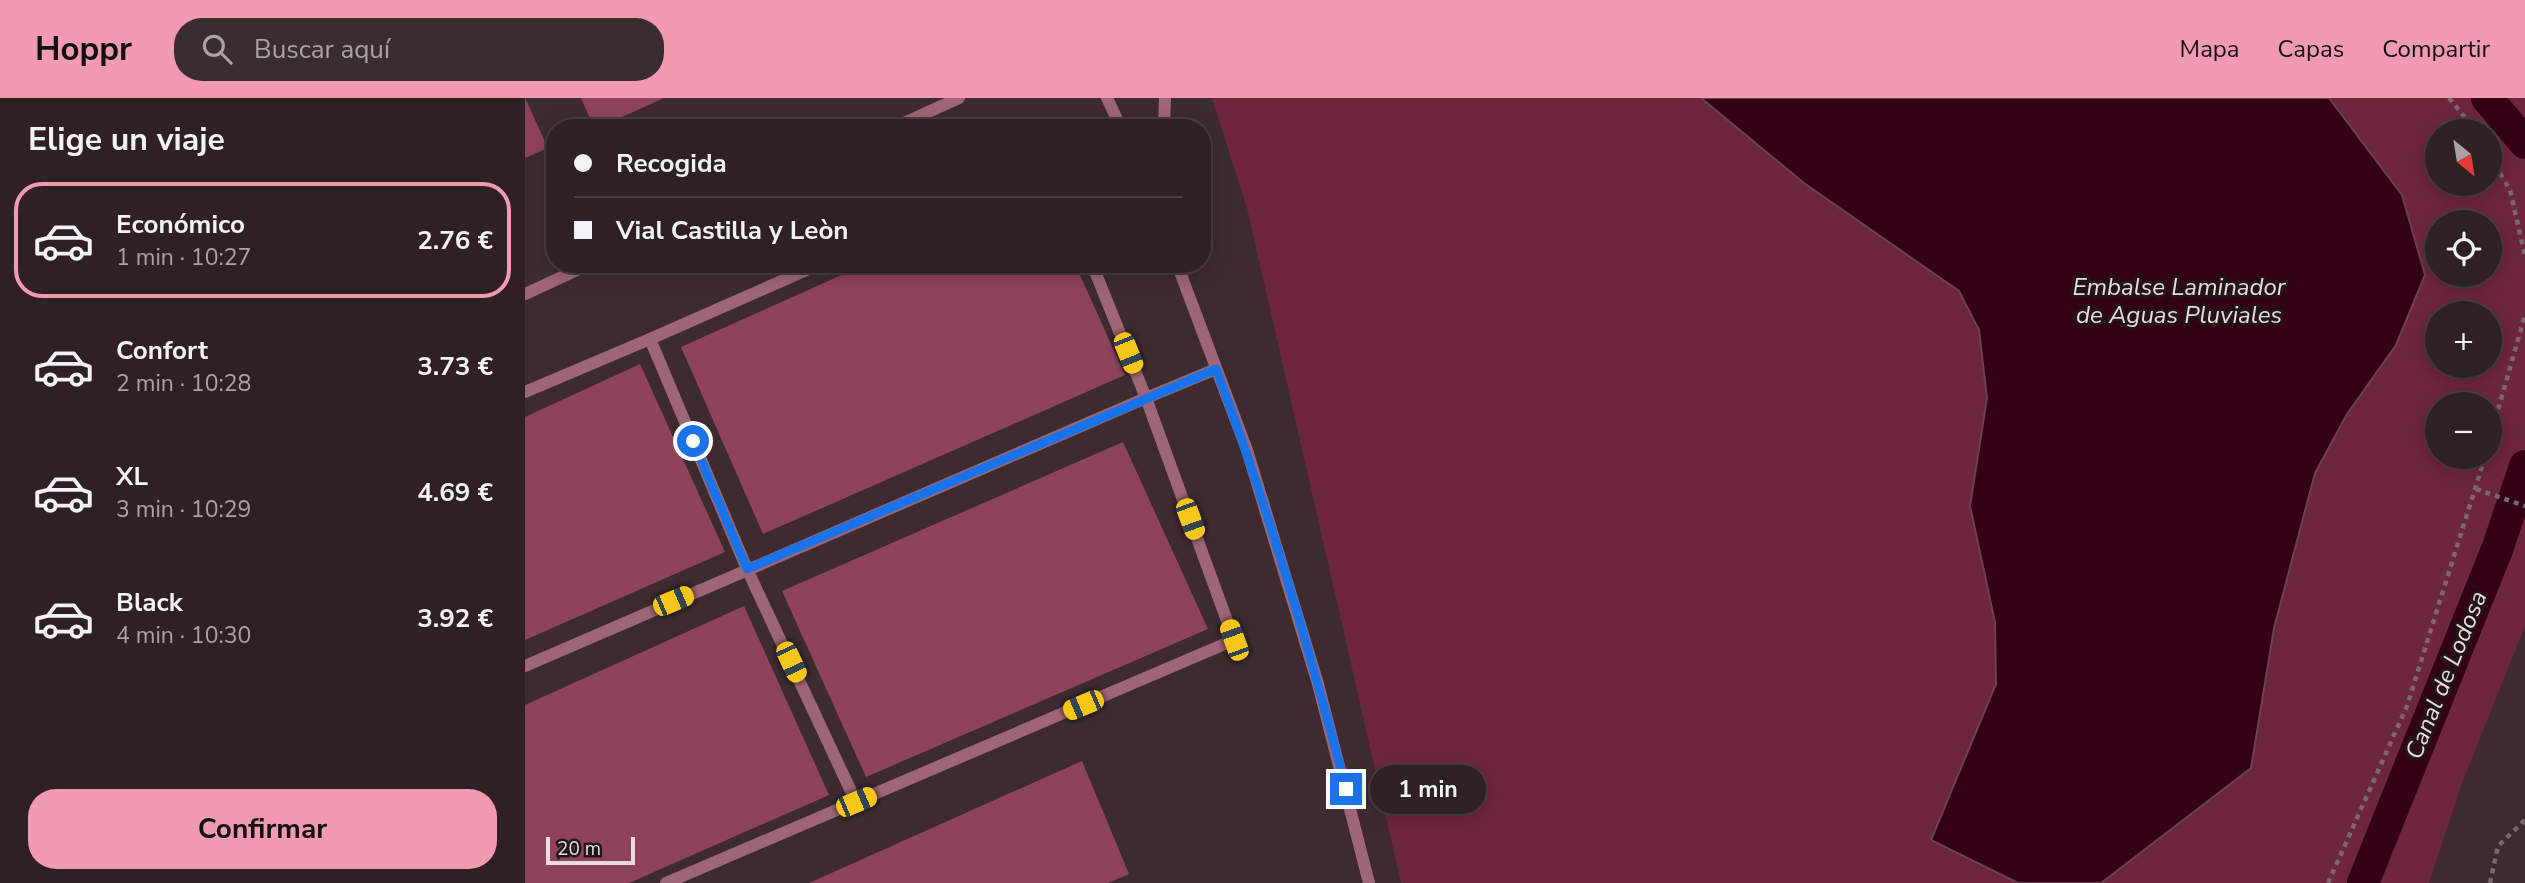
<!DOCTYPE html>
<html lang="es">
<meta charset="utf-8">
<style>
:root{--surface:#2e2024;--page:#3a2d31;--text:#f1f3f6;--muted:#a7a3a6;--line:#493e41;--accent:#f19ab2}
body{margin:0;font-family:"Nunito Sans",sans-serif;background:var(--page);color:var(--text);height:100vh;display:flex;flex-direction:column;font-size:26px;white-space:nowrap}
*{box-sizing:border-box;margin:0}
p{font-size:23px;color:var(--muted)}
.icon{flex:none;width:38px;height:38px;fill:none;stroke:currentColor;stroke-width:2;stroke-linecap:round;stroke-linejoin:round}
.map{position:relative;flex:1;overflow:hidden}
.details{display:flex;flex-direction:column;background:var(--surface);width:525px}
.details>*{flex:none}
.banner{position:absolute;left:21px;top:21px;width:665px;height:154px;border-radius:28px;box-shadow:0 4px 18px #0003,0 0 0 2px var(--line);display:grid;align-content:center;height:154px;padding:0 28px;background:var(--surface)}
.needle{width:46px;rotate:150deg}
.controls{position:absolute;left:1900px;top:21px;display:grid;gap:14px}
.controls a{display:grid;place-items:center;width:77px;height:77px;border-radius:50%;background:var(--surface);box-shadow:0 4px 18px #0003,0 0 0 2px var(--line);font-size:35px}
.scale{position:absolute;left:21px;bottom:18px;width:89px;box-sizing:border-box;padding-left:7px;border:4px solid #e8dcdf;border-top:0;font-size:19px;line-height:24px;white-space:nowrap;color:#e8dcdf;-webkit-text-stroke:5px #1f1618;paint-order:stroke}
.end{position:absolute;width:32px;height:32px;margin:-16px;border:9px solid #1a73e8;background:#fff;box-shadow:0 0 0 4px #fff}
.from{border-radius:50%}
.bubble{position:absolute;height:49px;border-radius:24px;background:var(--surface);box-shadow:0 4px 18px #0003,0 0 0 2px var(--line);font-size:23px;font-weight:700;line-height:49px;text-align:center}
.car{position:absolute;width:21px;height:42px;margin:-21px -10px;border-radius:9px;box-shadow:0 0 5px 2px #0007;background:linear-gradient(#f5c518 24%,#345 0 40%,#f5c518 0 76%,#345 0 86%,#f5c518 0)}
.banner b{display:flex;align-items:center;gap:24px;height:66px;font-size:26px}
.banner b+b{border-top:2px solid var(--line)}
.banner i{width:18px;height:18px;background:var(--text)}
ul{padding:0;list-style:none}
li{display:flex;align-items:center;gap:21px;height:116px;margin:0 14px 10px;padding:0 14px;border:4px solid transparent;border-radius:28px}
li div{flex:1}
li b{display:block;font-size:26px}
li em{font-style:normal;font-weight:700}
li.current{border-color:var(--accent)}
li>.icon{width:63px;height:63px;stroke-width:1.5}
h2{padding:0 28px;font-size:32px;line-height:84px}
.primary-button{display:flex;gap:14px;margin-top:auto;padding:14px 28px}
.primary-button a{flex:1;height:80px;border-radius:28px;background:var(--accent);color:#111;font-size:28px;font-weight:700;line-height:80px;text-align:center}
header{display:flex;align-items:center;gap:42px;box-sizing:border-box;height:98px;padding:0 35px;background:var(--accent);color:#111}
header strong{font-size:33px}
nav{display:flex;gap:38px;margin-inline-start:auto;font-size:24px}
.search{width:490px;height:63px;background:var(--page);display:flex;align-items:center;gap:18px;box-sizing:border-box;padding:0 24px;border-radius:28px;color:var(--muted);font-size:26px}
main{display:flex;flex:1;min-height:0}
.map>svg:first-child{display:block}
</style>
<header>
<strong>Hoppr</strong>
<div class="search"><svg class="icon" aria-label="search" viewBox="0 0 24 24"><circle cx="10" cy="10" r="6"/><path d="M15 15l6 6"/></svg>Buscar aquí</div>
<nav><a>Mapa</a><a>Capas</a><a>Compartir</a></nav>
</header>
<main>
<section class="details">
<h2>Elige un viaje</h2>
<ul>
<li class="current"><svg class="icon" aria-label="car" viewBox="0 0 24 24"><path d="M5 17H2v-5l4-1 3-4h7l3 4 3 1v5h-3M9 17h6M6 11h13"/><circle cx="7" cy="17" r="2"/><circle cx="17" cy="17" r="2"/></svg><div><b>Económico</b><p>1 min · 10:27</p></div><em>2.76 €</em></li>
<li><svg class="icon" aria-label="car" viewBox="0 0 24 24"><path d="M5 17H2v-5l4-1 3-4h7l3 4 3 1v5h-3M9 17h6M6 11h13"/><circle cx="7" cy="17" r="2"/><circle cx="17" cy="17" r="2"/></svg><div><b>Confort</b><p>2 min · 10:28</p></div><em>3.73 €</em></li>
<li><svg class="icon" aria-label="car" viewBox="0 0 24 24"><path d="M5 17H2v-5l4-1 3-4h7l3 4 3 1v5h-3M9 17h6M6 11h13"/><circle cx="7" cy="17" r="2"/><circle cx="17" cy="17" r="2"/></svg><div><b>XL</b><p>3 min · 10:29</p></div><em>4.69 €</em></li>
<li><svg class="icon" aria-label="car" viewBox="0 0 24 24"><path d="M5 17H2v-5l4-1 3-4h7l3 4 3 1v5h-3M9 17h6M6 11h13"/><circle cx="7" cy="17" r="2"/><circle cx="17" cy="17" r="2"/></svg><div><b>Black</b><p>4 min · 10:30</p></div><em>3.92 €</em></li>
</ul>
<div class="primary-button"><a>Confirmar</a></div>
</section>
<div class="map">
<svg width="2000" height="785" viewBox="0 0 2000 785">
<rect width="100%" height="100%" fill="#3d2b30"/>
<g fill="#6e263f" fill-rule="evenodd">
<polygon points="687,0 1176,0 1279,85 1434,193 1454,232 1462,300 1445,408 1470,524 1471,586 1406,741 1493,785 876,785 722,110"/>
<path d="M1804,0H2000V528L1937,685L1904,785H1576L1726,670L1749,530L1790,375L1822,316V21ZM1913,33H1965V86H1913ZM1913,124H1965V177H1913ZM1913,215H1965V268H1913ZM1913,306H1965V359H1913Z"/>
</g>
<polygon fill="#330015" stroke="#694252" stroke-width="2" points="1176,0 1804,0 1877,97 1900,177 1871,247 1822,316 1790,375 1749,530 1726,670 1576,785 1493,785 1406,742 1471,586 1470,524 1445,408 1462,300 1454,232 1434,193 1279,85"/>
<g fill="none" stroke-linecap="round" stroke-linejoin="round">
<g stroke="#330015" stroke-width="32">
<polyline points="1962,0 2000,45"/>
<polyline points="1838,785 1973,449 2000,368"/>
</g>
</g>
<g fill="#8f435b">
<polygon points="0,0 23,50 0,60"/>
<polygon points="56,0 139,0 73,30 69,30"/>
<polygon points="341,166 550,166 600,277 238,436 156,249"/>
<polygon points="115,266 200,454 0,542 0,319"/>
<polygon points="598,344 683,531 341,679 257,493"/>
<polygon points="219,508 304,697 104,785 0,785 0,607"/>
<polygon points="557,663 604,776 583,785 284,785"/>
</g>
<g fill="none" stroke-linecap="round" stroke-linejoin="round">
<g stroke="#78686c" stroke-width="4.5" stroke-dasharray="5 5" stroke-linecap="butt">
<polyline points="1924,0 1951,33"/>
<polyline points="1965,58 1985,92 2000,158"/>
<polyline points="1965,340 2000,217"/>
<polyline points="1951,391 2000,408"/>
<polyline points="1803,785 1882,608 1960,359"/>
<polyline points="1965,785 1973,748 2000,722"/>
</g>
<g stroke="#9e6675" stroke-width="12">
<polyline points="582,0 596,30"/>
<polyline points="368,30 434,0"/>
<polyline points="639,30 640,0"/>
<polyline points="295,166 125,241 222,471 331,704"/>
<polyline points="567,166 621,300 691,271"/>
<polyline points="652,166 722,352 793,586 844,785"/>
<polyline points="0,196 65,166"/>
<polyline points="0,294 125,241"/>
<polyline points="0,568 621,300 709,542 141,785"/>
</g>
</g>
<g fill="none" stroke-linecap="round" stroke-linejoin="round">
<path stroke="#1a73e8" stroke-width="9" d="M168,343L222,471L691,271C743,408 784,549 821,691"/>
</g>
<g text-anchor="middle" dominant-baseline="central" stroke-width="6" stroke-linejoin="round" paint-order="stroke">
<g font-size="24" font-style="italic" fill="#f0d8de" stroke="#1f1618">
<text x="1654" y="189">Embalse Laminador<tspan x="1654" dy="28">de Aguas Pluviales</tspan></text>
<text transform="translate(1921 577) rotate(-68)">Canal de Lodosa</text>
</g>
</g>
</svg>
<div class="controls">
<a><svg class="needle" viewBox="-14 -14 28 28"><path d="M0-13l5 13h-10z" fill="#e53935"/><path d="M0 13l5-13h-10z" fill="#a7a3a6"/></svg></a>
<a><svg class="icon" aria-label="locate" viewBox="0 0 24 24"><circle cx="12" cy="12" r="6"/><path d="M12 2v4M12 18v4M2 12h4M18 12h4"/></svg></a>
<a>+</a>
<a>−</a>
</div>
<div class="scale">20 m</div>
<i class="end from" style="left:168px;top:343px"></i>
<i class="end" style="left:821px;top:691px"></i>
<div class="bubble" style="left:845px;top:667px;width:116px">1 min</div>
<i class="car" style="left:603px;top:255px;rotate:158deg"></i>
<i class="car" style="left:665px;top:421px;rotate:160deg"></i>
<i class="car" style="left:148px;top:503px;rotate:67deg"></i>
<i class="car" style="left:709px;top:542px;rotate:340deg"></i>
<i class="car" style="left:266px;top:564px;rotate:155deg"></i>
<i class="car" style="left:558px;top:607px;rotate:247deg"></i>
<i class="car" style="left:331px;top:704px;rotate:67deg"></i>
<div class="banner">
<b><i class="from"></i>Recogida</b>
<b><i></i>Vial Castilla y Leòn</b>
</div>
</div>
</main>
